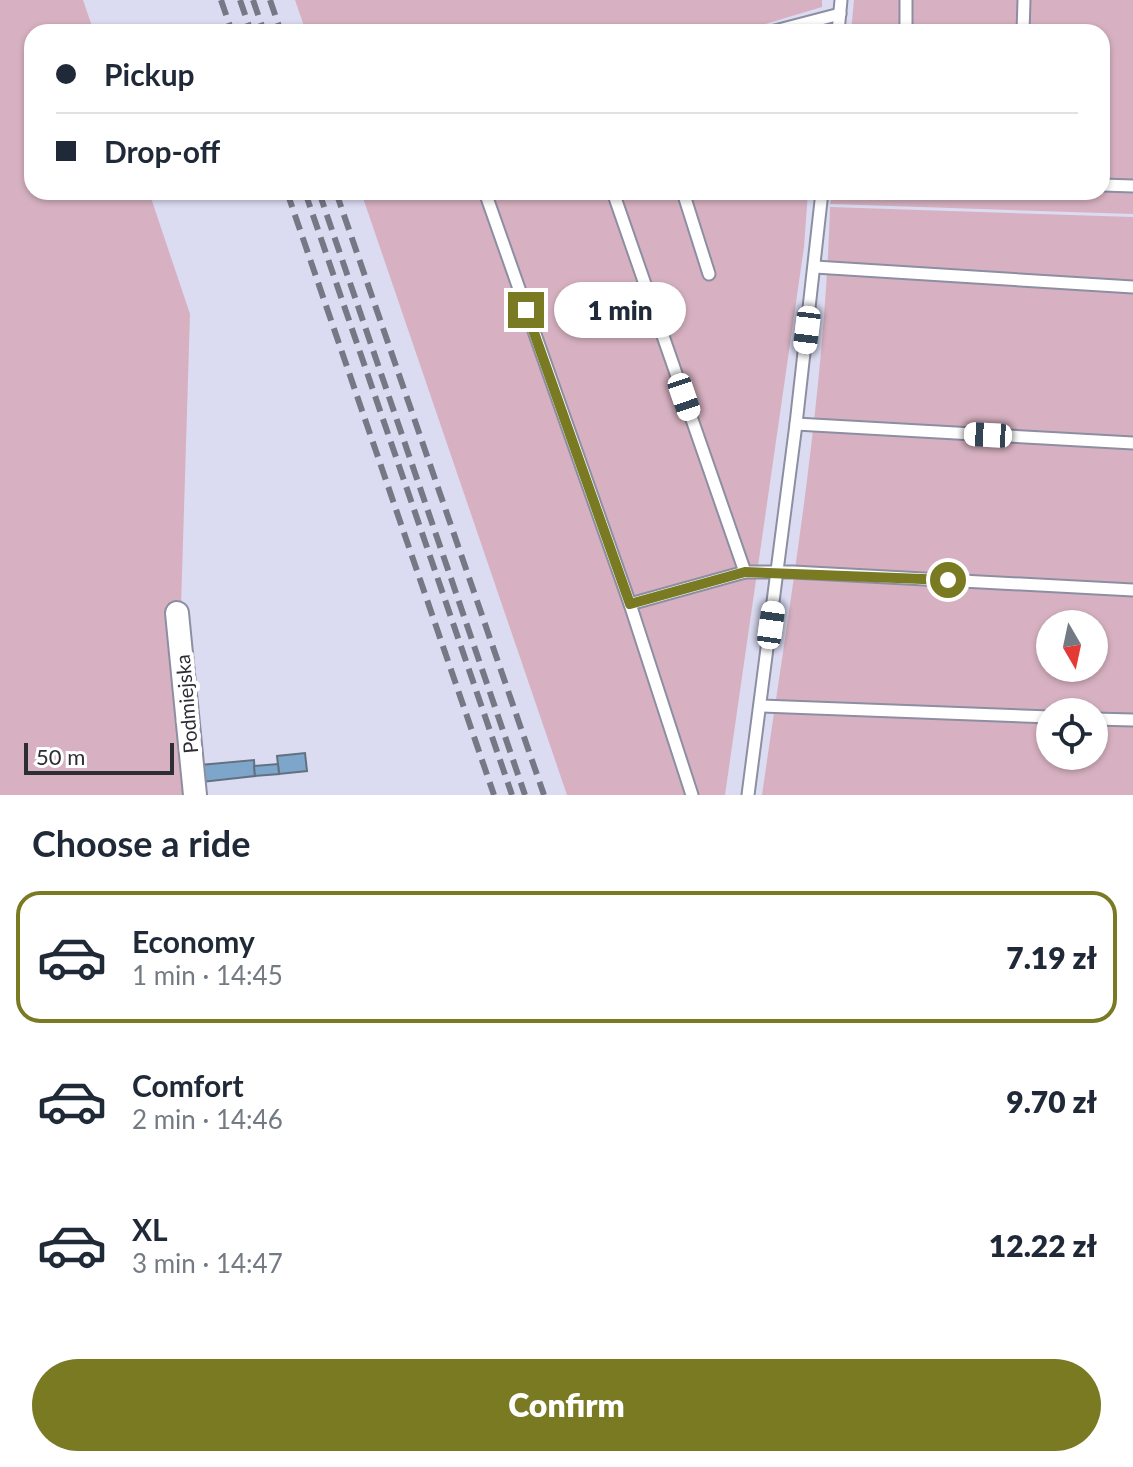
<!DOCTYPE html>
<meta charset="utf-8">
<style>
:root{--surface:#fff;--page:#f6f6f7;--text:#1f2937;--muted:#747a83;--line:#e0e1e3;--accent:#797a22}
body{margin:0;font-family:Lato,sans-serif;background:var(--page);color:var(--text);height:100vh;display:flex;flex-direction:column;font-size:30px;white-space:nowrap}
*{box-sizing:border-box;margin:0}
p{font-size:26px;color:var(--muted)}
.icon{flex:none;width:44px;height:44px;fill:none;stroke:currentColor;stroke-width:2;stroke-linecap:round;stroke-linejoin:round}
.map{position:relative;height:795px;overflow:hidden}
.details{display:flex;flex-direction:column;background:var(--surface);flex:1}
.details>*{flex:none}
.top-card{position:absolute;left:24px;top:24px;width:1086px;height:176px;border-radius:24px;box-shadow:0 2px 6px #0004;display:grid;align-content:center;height:176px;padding:0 32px;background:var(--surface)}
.needle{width:52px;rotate:171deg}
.tools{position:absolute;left:1036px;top:610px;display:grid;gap:16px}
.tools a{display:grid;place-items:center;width:72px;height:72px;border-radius:50%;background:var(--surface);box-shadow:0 2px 6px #0004;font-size:40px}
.scale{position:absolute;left:24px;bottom:20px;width:150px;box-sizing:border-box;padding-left:8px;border:4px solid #2d2d35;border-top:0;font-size:22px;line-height:28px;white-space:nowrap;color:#2d2d35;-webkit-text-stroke:6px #fff;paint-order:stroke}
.end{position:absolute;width:36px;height:36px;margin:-18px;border:10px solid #797a22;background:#fff;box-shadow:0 0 0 4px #fff}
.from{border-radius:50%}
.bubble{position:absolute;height:56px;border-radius:28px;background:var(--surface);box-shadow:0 2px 6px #0004;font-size:26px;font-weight:800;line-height:56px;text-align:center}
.car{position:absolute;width:24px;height:48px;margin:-24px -12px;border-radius:10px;box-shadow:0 0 6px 2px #0007;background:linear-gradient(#fff 24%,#345 0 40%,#fff 0 76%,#345 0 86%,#fff 0)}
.top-card b{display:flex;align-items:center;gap:28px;height:76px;font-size:30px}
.top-card b+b{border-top:2px solid var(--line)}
.top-card i{width:20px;height:20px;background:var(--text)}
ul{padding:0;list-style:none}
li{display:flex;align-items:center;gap:24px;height:132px;margin:0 16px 12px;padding:0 16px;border:4px solid transparent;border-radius:24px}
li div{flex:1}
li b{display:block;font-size:30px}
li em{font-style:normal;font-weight:800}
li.current{border-color:var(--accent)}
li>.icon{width:72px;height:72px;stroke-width:1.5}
h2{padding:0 32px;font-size:36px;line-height:96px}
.cta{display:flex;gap:16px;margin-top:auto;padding:16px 32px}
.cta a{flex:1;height:92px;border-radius:48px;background:var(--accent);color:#fff;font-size:32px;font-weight:800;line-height:92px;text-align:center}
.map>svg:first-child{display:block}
</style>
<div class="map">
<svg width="1133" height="795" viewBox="0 0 1133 795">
<rect width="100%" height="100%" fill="#dbdcf2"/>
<g fill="#d7b1c1" fill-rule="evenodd">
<polygon points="0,0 83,0 94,32 32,32 32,192 149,192 190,314 181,607 185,795 0,795"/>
<polygon points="295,0 822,0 822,7 739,32 306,32"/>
<polygon points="854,0 1133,0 1133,214 830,204 833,192 1102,192 1102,32 851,32"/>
<polygon points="361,192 808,192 804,247 725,795 567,795"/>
<path d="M830,207L1133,217V795H762C790,600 824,404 830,207ZM1050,624H1094V668H1050ZM1050,712H1094V756H1050Z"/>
</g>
<g fill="#7ea5ca" stroke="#627180" stroke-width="2">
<polygon points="305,753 307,771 279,774 277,756"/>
<polygon points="254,760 255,776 202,782 200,765"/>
<polygon points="278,764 279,774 255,776 254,766"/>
</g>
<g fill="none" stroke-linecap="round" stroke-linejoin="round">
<g stroke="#8c8ea2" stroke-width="15">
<g id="lane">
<polyline points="771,32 840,14"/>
<polyline points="838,32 841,0"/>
<polyline points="906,32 906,0"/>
<polyline points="1023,32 1024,0"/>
<polyline points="1102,185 1133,186"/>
<polyline points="485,192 630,604 692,795"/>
<polyline points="613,192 745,572 793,572 1133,590"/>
<polyline points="683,192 709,274"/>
<polyline points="815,267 1133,287"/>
<polyline points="796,424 1133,443"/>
<polyline points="630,604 745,572"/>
<polyline points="760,706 1050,717"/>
<polyline points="1094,719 1133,720"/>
<polyline points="748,795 796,424 822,192"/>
</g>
</g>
<g stroke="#8c8ea2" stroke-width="26">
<polyline id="street" points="177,613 195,795"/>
</g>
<use href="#lane" stroke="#fff" stroke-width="11"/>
<use href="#street" stroke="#fff" stroke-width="22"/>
<g stroke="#777886" stroke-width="6" stroke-dasharray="16 8" stroke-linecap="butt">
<polyline points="221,0 232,32"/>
<polyline points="240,0 251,32"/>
<polyline points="253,0 264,32"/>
<polyline points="270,0 281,32"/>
<polyline points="287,192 494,795"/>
<polyline points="305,192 512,795"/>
<polyline points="319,192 525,795"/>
<polyline points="336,192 544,795"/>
</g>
</g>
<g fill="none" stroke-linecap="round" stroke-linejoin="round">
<polyline stroke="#797a22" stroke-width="10" points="526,310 630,604 745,572 948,580"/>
</g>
<g text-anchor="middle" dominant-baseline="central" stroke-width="8" stroke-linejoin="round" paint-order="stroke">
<g font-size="20" fill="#2d2d35" stroke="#fff">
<text transform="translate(186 704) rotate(-95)">Podmiejska</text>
</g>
</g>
</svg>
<div class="tools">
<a><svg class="needle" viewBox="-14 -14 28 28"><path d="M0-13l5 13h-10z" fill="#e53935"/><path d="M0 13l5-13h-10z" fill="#747a83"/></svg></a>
<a><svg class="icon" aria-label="locate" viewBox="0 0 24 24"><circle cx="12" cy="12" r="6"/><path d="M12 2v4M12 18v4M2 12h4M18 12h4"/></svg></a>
</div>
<div class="scale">50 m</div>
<i class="end from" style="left:948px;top:580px"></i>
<i class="end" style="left:526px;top:310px"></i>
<div class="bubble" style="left:554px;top:282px;width:132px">1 min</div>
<i class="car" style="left:807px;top:330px;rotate:187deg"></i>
<i class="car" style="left:684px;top:397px;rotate:161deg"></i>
<i class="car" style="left:988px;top:435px;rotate:273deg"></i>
<i class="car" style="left:771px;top:625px;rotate:8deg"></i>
<div class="top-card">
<b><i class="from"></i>Pickup</b>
<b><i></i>Drop-off</b>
</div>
</div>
<section class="details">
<h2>Choose a ride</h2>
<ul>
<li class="current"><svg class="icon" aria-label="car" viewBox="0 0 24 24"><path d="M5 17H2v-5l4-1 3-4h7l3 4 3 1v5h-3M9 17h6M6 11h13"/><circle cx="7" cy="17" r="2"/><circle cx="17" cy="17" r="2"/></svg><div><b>Economy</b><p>1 min · 14:45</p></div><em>7.19 zł</em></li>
<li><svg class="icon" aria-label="car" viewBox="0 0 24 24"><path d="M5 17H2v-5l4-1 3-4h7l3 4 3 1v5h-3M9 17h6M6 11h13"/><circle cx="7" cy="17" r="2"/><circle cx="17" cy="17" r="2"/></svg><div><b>Comfort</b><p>2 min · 14:46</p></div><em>9.70 zł</em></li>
<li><svg class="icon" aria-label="car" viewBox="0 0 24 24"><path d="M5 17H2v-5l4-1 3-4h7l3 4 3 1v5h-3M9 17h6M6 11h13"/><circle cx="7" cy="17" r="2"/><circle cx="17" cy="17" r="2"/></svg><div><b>XL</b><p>3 min · 14:47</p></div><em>12.22 zł</em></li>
</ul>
<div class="cta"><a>Confirm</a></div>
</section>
